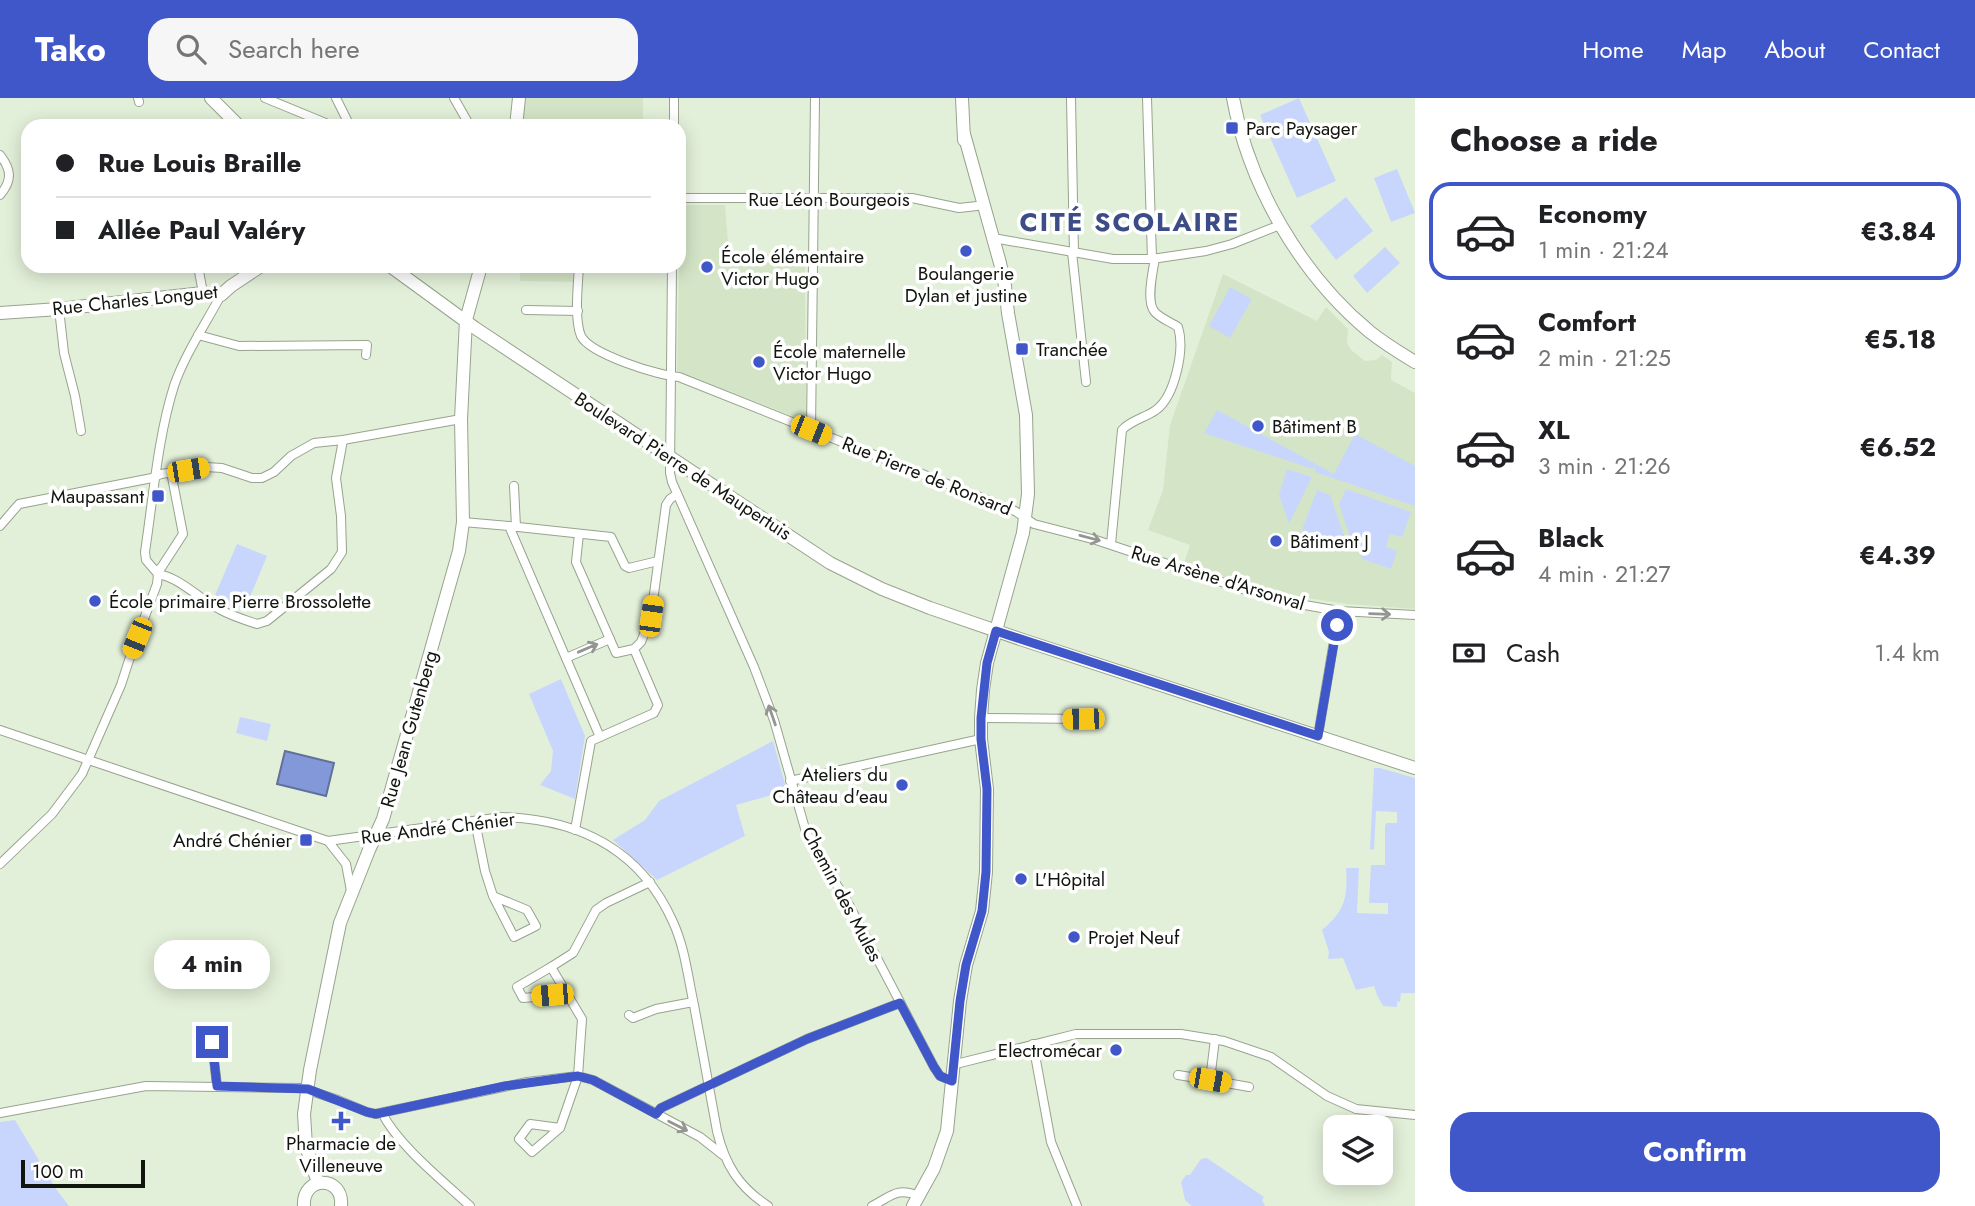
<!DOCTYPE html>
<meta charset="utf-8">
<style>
:root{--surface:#fff;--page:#f6f6f6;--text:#202124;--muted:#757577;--line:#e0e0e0;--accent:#4057ca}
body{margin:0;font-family:Jost,sans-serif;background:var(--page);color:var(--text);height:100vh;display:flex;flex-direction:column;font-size:26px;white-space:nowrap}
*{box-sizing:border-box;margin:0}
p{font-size:23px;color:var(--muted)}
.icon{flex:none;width:38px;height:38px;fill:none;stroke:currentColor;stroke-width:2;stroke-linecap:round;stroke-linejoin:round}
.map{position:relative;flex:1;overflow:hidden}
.side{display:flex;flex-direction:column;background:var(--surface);width:560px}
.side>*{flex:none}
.guide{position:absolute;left:21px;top:21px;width:665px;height:154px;border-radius:21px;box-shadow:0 4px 18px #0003;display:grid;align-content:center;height:154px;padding:0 35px;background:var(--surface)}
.buttons{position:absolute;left:1323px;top:1017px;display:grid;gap:14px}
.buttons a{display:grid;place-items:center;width:70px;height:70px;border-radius:14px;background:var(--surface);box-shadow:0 4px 18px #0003;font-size:35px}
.scale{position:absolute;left:21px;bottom:18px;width:124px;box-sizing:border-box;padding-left:7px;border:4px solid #11150d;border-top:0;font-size:19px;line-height:24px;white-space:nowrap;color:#11150d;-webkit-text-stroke:5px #fff;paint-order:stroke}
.end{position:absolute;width:32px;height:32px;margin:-16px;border:9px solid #4057ca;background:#fff;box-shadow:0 0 0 4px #fff}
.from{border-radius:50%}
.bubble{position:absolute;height:49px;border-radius:21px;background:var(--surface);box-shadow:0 4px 18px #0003;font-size:23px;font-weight:700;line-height:49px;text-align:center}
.car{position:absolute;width:21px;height:42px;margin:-21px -10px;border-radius:9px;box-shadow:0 0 5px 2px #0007;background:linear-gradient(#f5c518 24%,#345 0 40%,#f5c518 0 76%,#345 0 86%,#f5c518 0)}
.guide b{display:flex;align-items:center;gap:24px;height:66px;font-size:26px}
.guide b+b{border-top:2px solid var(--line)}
.guide i{width:18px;height:18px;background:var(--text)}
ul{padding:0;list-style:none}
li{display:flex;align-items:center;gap:21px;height:98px;margin:0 14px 10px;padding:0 21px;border:4px solid transparent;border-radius:21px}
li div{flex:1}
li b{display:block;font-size:26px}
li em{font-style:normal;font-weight:700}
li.current{border-color:var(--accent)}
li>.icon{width:63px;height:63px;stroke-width:1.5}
h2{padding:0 35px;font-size:32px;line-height:84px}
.pay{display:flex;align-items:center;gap:18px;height:77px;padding:0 35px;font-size:26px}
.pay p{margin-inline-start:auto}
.cta{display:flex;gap:14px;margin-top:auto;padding:14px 35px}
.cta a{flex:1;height:80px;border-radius:21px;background:var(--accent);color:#fff;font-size:28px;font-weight:700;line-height:80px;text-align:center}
header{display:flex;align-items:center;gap:42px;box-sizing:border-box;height:98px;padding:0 35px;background:var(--accent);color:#fff}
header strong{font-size:33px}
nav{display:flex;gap:38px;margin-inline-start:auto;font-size:24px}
.search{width:490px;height:63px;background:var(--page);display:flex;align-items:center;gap:18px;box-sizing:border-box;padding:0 24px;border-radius:21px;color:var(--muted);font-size:26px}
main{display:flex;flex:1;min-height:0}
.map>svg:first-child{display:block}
</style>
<header>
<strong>Tako</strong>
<div class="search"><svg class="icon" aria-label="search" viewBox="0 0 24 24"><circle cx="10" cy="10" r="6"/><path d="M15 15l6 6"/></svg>Search here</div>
<nav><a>Home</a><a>Map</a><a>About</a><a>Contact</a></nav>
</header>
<main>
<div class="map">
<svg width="1415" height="1108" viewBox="0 0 1415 1108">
<rect width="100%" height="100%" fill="#e3f0d9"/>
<g fill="#d4e5c7">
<rect x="524" y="0" width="119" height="28"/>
<polygon points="680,107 725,107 729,157 805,155 806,318 800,321 677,273"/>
<polygon points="520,168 574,168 574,184 520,183"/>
<polygon points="1223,176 1317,223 1326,209 1348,231 1347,245 1351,252 1365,263 1376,262 1382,257 1392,264 1391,282 1415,295 1415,511 1347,506 1300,499 1217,477 1184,465 1190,447 1148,432 1163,392 1170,327"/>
</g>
<g fill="#c8d6fd">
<polygon points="1299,0 1336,83 1297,100 1260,17"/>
<polygon points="1397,71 1415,115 1391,124 1374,80"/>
<polygon points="1346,99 1373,133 1336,162 1310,128"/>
<polygon points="1385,149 1400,165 1367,195 1353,178"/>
<polygon points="1230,189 1252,201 1230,240 1209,228"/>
<polygon points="1217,312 1334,376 1355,336 1415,368 1415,408 1315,374 1315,368 1313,371 1204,335"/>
<polygon points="1287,371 1312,379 1289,426 1279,397"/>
<polygon points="1346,391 1411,414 1402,439 1390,436 1386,449 1397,453 1391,471 1362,461 1360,452 1353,448 1339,406"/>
<polygon points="1317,392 1330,397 1345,440 1343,446 1302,432"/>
<polygon points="237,446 267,458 245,511 215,497"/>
<polygon points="561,581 585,638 575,701 540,687 551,673 553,653 529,596"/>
<polygon points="240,619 271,626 267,643 236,635"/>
<polygon points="773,643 787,693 736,707 745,738 657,782 613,742 645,722 659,703"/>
<path d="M1374,670H1380L1415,680V895H1401L1400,904L1397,903V909L1383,908L1377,897L1374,888L1356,892L1343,860L1328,861L1329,854L1322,832C1345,813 1348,799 1346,770H1359L1357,815L1388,816V805H1369L1371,767H1385V729L1386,725H1397V714L1376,713L1374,752L1370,751Z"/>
<polygon points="15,1022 56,1091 69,1108 0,1108 0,1024"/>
<polygon points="1207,1060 1264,1099 1262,1102 1265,1108 1192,1108 1185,1102 1181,1084 1186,1077 1190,1077 1201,1061"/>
</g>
<polygon fill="#8398d8" stroke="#61719b" stroke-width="2" points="285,653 334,665 326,698 277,686"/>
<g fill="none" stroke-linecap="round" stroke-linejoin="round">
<g stroke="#97a38e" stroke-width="10">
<g id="street">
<polyline points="138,0 139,4"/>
<polyline points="265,0 333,28"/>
<polyline points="336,0 347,22 346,28"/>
<polyline points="454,0 470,28"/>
<polyline points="1071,0 1074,155"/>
<polyline points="1147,0 1152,161"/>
<polyline points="674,28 674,0"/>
<path d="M0,57C11,71 13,82 0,97"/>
<polyline points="679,100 912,100 959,110 977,108"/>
<polyline points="993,140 1113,161 1152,161 1206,153 1232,146 1280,127"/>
<polyline points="1072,154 1086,284"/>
<polyline points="198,168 203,195"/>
<path d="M579,168C578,187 574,221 581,238C590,256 659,278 679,279L1015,413L1034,426L1096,442L1276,502L1339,513L1415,517"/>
<polyline points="672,168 670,375 672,384 754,569 774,622 806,734 823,766 846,801 934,969 940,978 952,983"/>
<polyline points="59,211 64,255 75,298 81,333"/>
<polyline points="526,212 578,213"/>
<polyline points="198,237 239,248 367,247 366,257"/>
<polyline points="811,332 815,0"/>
<polyline points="514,388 516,429"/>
<polyline points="463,424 509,428 600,639 654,615 658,607 634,551"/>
<polyline points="0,428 19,406 152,380 161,376 206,369 222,370 252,380 262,380 274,374 291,358 314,345 343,342 461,321"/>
<polyline points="509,428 611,439 625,468 629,470 658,463"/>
<polyline points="579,436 576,464 616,555 634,551 641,544 651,518 666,407 670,401 677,396"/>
<path d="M1111,446L1122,332C1131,322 1145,320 1156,312C1175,298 1185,251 1178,229C1171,224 1159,220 1154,213C1146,202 1153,173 1155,160"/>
<polyline points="156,473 161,470 183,436 171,374"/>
<path d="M158,476C181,480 200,502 221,512C232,518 245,522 257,526L267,523L331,471L342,454L341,418L336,380L343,342"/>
<polyline points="566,560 610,541"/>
<polyline points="981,620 1083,621"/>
<path d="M0,632L328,743L502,719C579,721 641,752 673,824C685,850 688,880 694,907C702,949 709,991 717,1033C725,1067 739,1089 768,1108"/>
<polyline points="1318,638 1339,513"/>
<polyline points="790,683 981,641"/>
<polyline points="475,723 485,773 493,798 514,839 536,828 527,812 493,798"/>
<polyline points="575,732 591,643 600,639"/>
<polyline points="328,743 346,766 351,793"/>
<path d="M0,766L52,716L82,676L121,587L132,553L157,486L158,476L146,462L145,454C153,401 158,338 174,288C185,256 205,227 221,197"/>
<polyline points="551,869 517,889 523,900 567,896"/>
<polyline points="629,917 633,920 656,911 693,904"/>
<polyline points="197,946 212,944"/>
<polyline points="1033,946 1051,1044 1077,1108"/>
<polyline points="953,965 960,965 1076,936 1181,936 1224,943 1271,959 1327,998 1356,1011 1415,1017"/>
<polyline points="1178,977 1210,982 1215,941"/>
<polyline points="1210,982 1249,989"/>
<polyline points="217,988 212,944 220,943"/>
<polyline points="0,1015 146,988 302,990 338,1002 367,1014 375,1016 527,984 578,978 593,982 700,1039 723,1057"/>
<path d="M382,1015C399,1048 442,1082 470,1108"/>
<polyline points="656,1016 661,1010 807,941 900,905"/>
<polyline points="560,1030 530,1026 519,1041 532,1054 560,1030 578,978 582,921 551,869 573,855 596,812 606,805 650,784"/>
<path d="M872,1108C892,1098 896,1089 919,1098"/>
</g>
</g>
<g stroke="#97a38e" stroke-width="14">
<g id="secondary">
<polyline points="211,0 239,28"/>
<polyline points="962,0 964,42"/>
<path d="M1233,0C1249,88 1301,177 1370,234C1384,245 1400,255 1415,264"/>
<polyline points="516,28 519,0"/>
<polyline points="390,168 475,230 830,465 882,491 930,510 1023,542 1415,670"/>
<polyline points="0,215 59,211 203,195 221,197 231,188 261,168"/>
<polyline points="318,1085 306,1048 304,1016 310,972 340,825 369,752 383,721 459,453 463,424 461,321 466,222 481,168"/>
<path d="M304,1108C302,1077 344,1077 341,1108"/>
<polyline points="913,1108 934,1070 947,1033 960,903 966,867 982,813 986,774 987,691 981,641 981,620 983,592 987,565 1023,435 1028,396 1026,317 1008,215 1005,188 1000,165 964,36"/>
</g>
</g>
<use href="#street" stroke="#fff" stroke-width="8"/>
<use href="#secondary" stroke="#fff" stroke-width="12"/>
</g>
<defs><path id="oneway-shaft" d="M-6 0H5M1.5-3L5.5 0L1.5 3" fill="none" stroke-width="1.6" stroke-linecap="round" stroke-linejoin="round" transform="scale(1.75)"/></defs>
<g stroke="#949692">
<use href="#oneway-shaft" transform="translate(1090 440) rotate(15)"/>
<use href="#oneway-shaft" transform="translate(1380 516) rotate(2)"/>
<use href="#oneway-shaft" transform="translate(588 550) rotate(-23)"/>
<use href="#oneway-shaft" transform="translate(772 617) rotate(-109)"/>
<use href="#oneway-shaft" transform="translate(678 1028) rotate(27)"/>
</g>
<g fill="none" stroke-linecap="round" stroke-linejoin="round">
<polyline stroke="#4057ca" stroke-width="9" points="212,944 217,988 308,991 367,1014 376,1016 505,988 578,978 593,982 656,1016 661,1010 807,941 900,905 934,969 940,978 952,983 960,903 966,867 982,813 986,774 987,691 981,641 981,620 987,565 996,533 1318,638 1337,527"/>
</g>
<g fill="#4057ca" stroke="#fff" stroke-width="2.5">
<rect x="1225" y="23" width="14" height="14" rx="3.5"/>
<circle cx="966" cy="153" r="7"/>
<circle cx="707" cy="169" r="7"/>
<rect x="1015" y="244" width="14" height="14" rx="3.5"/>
<circle cx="759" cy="264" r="7"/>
<circle cx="1258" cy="328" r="7"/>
<rect x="151" y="391" width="14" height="14" rx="3.5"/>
<circle cx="1276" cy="443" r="7"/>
<circle cx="95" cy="503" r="7"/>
<circle cx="902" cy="687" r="7"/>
<rect x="299" y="735" width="14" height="14" rx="3.5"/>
<circle cx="1021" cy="781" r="7"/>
<circle cx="1074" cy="839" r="7"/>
<circle cx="1116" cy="952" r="7"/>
<path d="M337.5 1012.5h7v7h7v7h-7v7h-7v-7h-7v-7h7z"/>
</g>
<g text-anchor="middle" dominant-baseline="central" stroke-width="7" stroke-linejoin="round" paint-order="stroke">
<g font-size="19" fill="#11150d" stroke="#fff" text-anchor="start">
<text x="1246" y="30">Parc Paysager</text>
<text x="721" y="158">École élémentaire<tspan x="721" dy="22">Victor Hugo</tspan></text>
<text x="966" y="175" text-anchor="middle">Boulangerie<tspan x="966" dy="22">Dylan et justine</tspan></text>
<text x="1036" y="251">Tranchée</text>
<text x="773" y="253">École maternelle<tspan x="773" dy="22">Victor Hugo</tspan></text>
<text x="1272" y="328">Bâtiment B</text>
<text x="144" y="398" text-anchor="end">Maupassant</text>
<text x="1290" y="443">Bâtiment J</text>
<text x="109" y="503">École primaire Pierre Brossolette</text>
<text x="888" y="676" text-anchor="end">Ateliers du<tspan x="888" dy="22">Château d'eau</tspan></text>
<text x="292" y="742" text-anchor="end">André Chénier</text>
<text x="1035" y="781">L'Hôpital</text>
<text x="1088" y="839">Projet Neuf</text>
<text x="1102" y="952" text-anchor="end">Electromécar</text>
<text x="341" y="1045" text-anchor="middle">Pharmacie de<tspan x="341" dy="22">Villeneuve</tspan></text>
</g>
<g font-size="19" fill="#11150d" stroke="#fff">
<text x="829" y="101">Rue Léon Bourgeois</text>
<text transform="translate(135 202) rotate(-6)">Rue Charles Longuet</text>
<text transform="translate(683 368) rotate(33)">Boulevard Pierre de Maupertuis</text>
<text transform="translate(927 378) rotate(22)">Rue Pierre de Ronsard</text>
<text transform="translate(1218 480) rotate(17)">Rue Arsène d'Arsonval</text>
<text transform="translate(409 631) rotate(-74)">Rue Jean Gutenberg</text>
<text transform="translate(438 730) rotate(-7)">Rue André Chénier</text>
<text transform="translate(842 796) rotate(62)">Chemin des Mules</text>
</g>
<g font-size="26" font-weight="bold" letter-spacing="2" fill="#3c4c87" stroke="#fff">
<text x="1130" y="124">CITÉ SCOLAIRE</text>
</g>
</g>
</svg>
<div class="buttons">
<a><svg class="icon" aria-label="layers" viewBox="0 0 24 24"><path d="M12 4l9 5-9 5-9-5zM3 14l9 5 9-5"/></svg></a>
</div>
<div class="scale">100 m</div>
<i class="end from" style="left:1337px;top:527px"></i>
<i class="end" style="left:212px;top:944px"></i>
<div class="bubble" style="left:154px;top:842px;width:116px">4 min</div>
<i class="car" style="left:811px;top:332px;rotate:112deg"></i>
<i class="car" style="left:188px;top:372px;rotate:81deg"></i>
<i class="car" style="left:651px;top:518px;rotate:8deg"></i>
<i class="car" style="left:137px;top:540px;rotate:202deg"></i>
<i class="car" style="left:1083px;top:621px;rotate:269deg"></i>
<i class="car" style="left:552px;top:897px;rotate:265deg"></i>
<i class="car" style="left:1210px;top:982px;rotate:100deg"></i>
<div class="guide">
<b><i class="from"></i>Rue Louis Braille</b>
<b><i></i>Allée Paul Valéry</b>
</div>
</div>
<section class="side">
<h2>Choose a ride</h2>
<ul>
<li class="current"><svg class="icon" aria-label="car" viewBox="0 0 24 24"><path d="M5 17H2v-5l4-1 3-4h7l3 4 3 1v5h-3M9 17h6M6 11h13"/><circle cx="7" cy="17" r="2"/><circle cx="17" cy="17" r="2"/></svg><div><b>Economy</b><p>1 min · 21:24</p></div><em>€3.84</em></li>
<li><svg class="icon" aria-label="car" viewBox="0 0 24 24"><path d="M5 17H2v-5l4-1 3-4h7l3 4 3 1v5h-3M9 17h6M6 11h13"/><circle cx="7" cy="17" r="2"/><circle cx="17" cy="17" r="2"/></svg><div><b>Comfort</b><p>2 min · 21:25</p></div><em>€5.18</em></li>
<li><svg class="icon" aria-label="car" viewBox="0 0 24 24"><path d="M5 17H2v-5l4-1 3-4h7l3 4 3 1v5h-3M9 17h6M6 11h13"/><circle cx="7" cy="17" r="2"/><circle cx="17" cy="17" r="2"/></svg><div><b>XL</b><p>3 min · 21:26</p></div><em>€6.52</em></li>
<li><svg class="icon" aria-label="car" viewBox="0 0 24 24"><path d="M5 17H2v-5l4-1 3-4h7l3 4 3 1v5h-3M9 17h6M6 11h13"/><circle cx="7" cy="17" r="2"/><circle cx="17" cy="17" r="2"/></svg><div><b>Black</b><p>4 min · 21:27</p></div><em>€4.39</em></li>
</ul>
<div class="pay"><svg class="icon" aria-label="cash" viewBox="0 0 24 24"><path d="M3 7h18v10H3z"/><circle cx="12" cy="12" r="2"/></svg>Cash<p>1.4 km</p></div>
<div class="cta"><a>Confirm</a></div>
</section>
</main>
